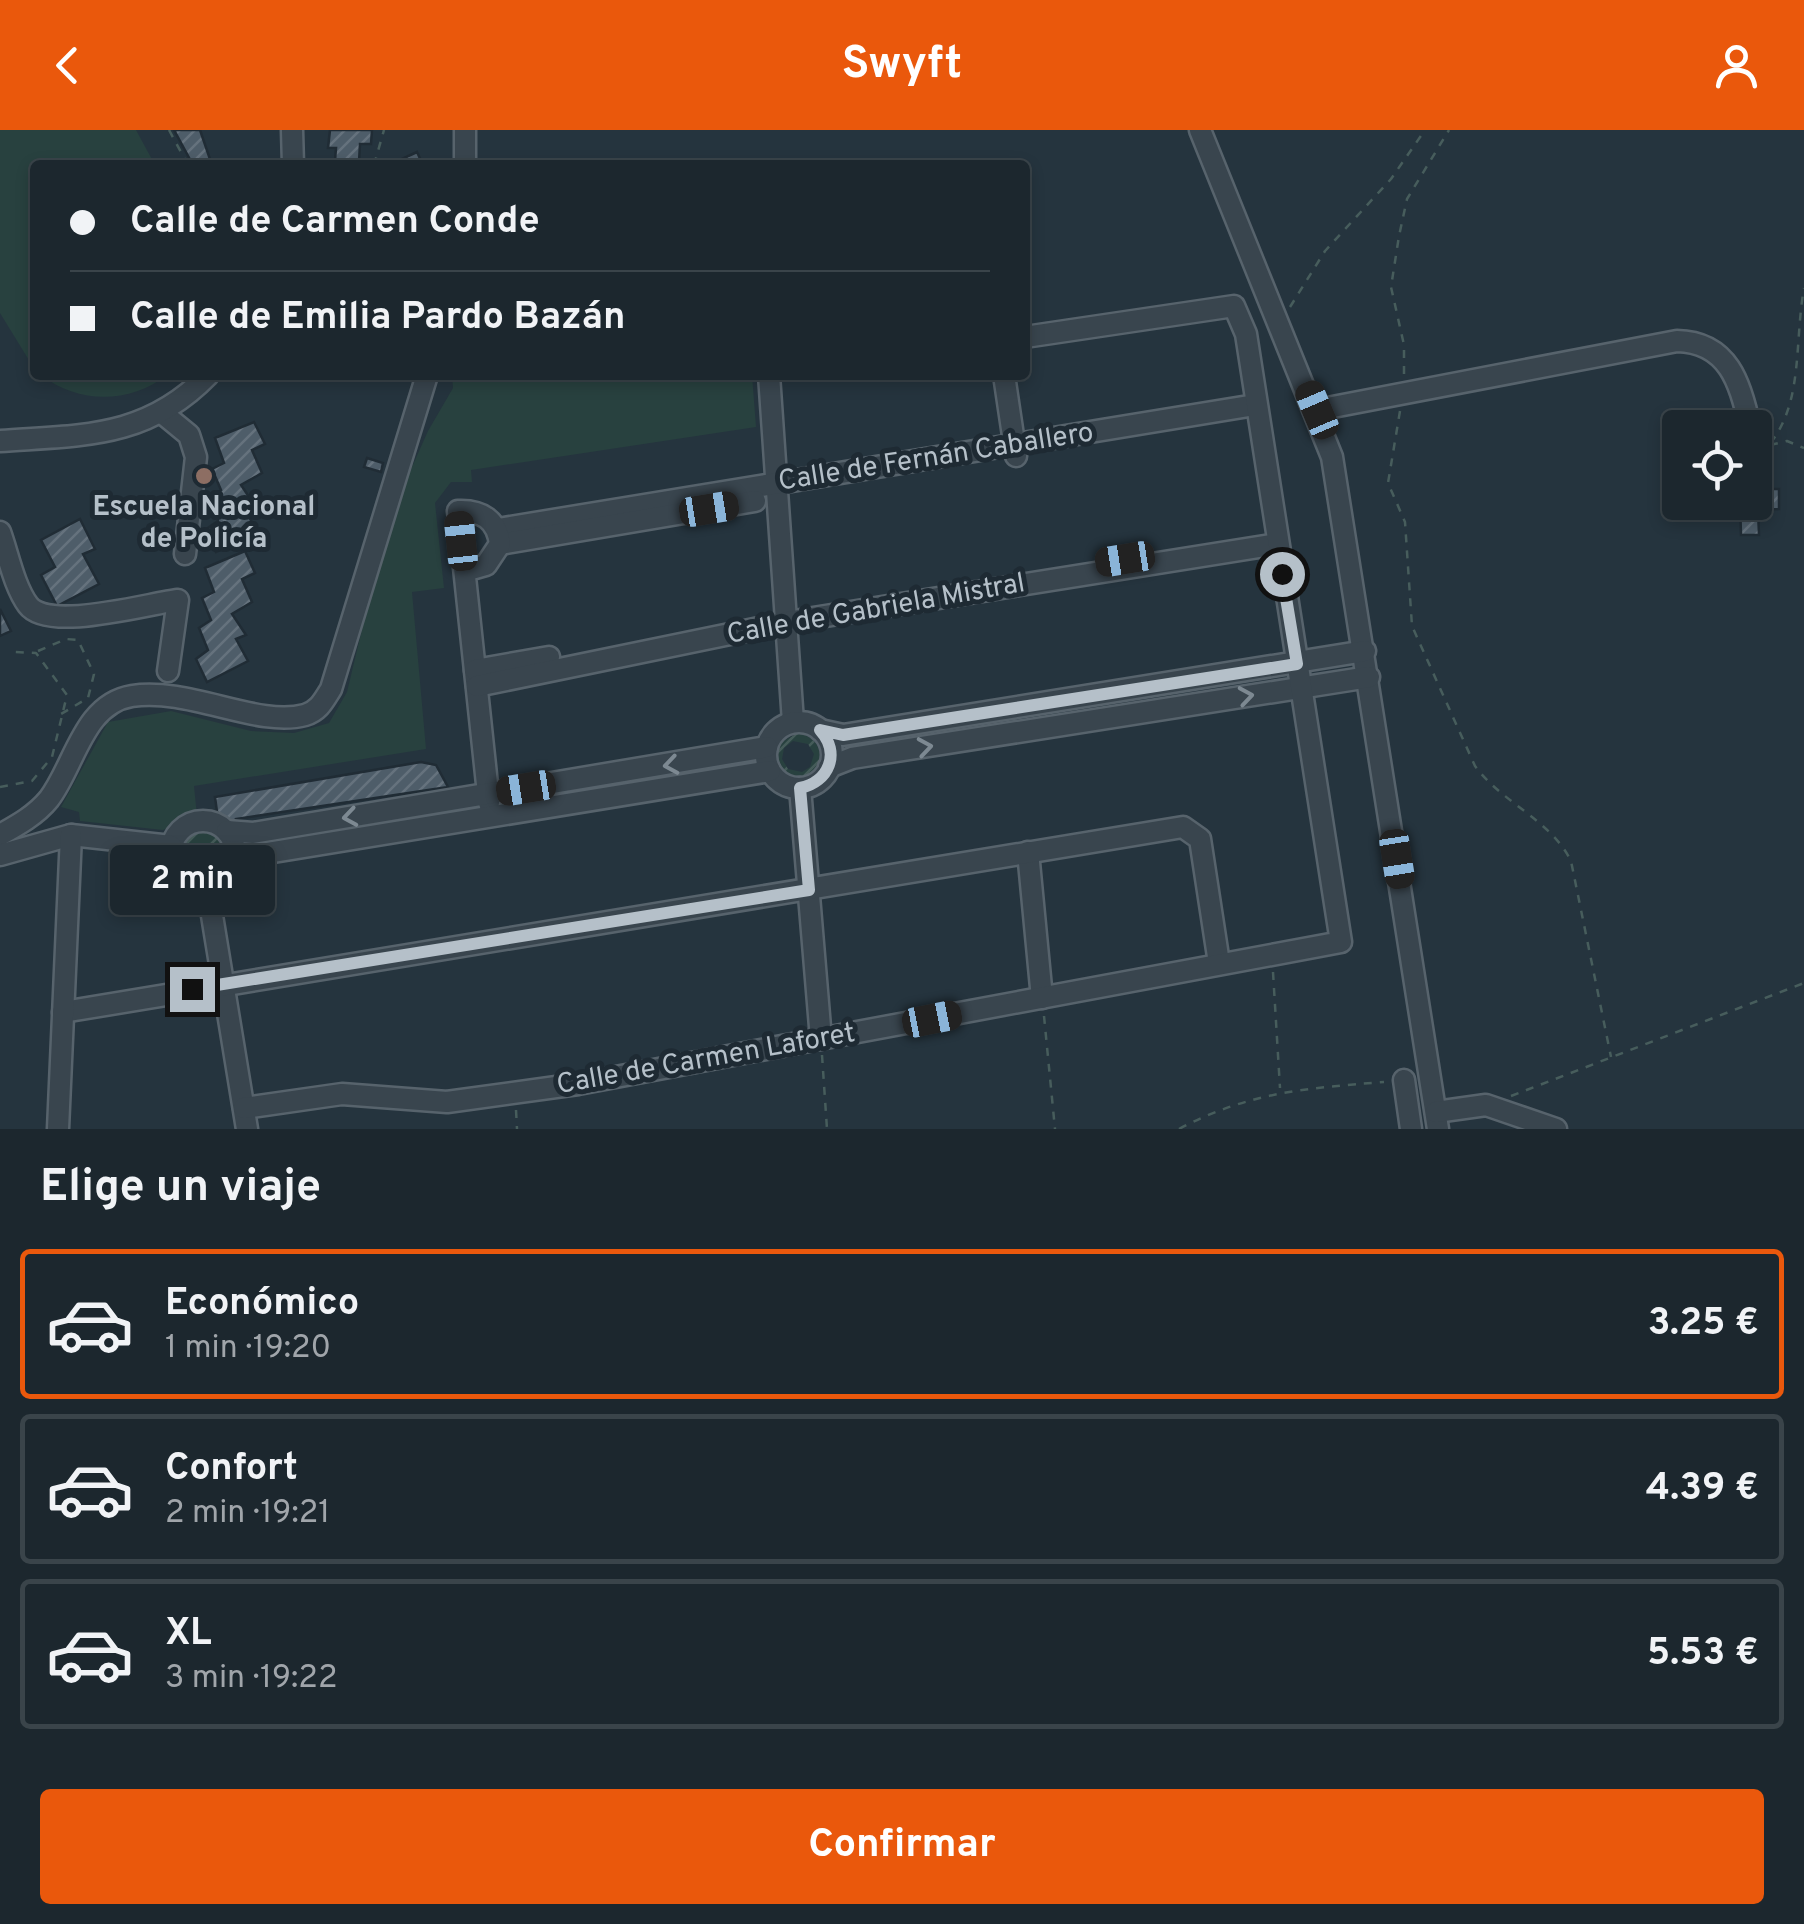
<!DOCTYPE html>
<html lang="es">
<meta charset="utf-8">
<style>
:root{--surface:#1c272e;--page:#29333a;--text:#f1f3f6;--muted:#a0a5aa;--line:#3a444a;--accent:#ea580c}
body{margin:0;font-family:Overpass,sans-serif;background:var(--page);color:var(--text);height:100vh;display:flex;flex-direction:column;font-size:38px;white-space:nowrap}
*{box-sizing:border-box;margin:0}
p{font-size:32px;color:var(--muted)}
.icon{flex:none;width:55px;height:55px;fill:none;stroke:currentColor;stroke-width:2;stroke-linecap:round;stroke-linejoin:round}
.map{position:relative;height:999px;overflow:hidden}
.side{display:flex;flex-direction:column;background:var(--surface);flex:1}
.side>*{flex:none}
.banner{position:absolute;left:30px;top:30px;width:1000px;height:220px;border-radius:10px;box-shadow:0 5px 15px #0003,0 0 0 2px var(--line);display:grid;align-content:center;height:220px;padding:0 40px;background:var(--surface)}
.buttons{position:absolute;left:1662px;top:280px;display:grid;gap:20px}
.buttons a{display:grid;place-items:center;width:110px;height:110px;border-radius:10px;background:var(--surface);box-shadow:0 5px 15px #0003,0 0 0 2px var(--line);font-size:50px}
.end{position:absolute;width:45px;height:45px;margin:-22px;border:12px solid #b5c0c9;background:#111;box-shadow:0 0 0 5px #111}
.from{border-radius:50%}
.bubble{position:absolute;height:70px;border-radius:10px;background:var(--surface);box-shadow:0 5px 15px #0003,0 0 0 2px var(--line);font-size:32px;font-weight:700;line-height:70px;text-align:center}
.car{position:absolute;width:30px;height:60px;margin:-30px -15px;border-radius:12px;box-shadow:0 0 8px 2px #0007;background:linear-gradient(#222 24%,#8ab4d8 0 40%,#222 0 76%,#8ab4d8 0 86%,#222 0)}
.banner b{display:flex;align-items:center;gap:35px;height:95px;font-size:38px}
.banner b+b{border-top:2px solid var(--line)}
.banner i{width:25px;height:25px;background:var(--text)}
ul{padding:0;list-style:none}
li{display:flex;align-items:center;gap:30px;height:150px;margin:0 20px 15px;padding:0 20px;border:5px solid var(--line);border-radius:10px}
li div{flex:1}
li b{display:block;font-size:38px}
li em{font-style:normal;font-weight:700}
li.on{border-color:var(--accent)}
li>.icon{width:90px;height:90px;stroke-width:1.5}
h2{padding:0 40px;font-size:45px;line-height:120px}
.primary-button{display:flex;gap:20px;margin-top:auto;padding:20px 40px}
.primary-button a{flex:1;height:115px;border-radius:10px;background:var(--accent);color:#fff;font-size:40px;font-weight:700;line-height:115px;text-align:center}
header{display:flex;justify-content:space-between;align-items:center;height:130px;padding:0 40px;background:var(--accent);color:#fff;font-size:45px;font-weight:700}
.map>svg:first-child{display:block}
</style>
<header><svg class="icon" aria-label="back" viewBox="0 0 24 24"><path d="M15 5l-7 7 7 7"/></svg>Swyft<svg class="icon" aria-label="person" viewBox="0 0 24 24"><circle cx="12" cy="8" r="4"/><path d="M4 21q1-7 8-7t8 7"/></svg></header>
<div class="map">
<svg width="1804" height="999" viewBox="0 0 1804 999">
<defs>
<pattern id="garden-furrows" width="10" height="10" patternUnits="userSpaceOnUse" patternTransform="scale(2.5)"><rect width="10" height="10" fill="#28413f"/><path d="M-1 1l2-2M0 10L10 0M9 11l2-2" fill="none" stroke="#455b59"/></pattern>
<pattern id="building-hatch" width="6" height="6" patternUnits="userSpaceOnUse" patternTransform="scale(2.5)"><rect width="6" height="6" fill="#4e5d69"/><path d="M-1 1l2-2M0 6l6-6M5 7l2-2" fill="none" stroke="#65727d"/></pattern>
</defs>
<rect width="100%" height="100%" fill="#25343e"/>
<g fill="#28413f">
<polygon points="0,0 136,0 155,35 35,35 35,240 0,183"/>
<path d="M41,245H167C130,274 78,274 41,245Z"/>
<polygon points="452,245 752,245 756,297 471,340 472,352 451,352 435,373 444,458 412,462 426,619 194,656 197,686 163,700 80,691 79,682 61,677 108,592 171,581 251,601 294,603 329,593 347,562 388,391 428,301 453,258"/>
</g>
<g fill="url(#garden-furrows)" fill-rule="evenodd">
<path d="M798,603C816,607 824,620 818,638L801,650L781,643L774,629L778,614ZM793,611L808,614L814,624L810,637L802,642L788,639L782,629L784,618Z"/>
<circle cx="204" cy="722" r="22"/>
</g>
<g fill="url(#building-hatch)" stroke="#202c35" stroke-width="2.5">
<polygon points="174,0 200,0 212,35 193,35"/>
<polygon points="330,0 372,0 371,14 360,14 359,32 335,31 336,18 328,18"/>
<polygon points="417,22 423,35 389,35"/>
<polygon points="254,292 265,314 252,320 262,343 241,355 255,376 245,380 257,401 216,422 205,400 218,391 209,368 221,360 212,339 224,333 215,308"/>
<polygon points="367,328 383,333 381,342 364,337"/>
<polygon points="1755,359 1779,359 1779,379 1758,380 1759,405 1741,405 1740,372 1755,372"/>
<polygon points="80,389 95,419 83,424 99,454 57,476 41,445 55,437 41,410"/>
<polygon points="245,421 255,443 242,449 252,472 232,484 246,505 236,509 248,531 207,552 196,529 208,520 199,498 211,490 202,468 214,462 205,438"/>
<polygon points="0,479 11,501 0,506"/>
<polygon points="421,632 436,635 448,657 236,689 237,694 217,682 215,667"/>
</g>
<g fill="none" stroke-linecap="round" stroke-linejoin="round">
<g stroke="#57636c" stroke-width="25">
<g id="minor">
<polyline points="292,0 293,35"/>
<polyline points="1200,0 1332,327 1438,999"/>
<polyline points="465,35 465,0"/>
<polyline points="769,245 793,592"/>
<polyline points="1004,245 1016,326"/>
<path d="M1317,280L1677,211C1728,212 1741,253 1750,298"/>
<polyline points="161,282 189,305 196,327 185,424"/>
<path d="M0,311C82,305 146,309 208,245"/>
<polyline points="498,399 1255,275"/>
<path d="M0,402C8,424 14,456 28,475C48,502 146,474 178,470L168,541"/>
<polyline points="500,414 755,371"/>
<path d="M465,441L486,435L500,414C497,390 482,380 458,381L489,673"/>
<polyline points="475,540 549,527"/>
<polyline points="477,556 788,492 1277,414"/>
<circle cx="799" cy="625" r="33"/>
<polyline points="820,600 843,605 1365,521"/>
<polyline points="829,637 852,628 1369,547"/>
<polyline points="800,658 821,909"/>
<circle cx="203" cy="723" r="32"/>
<polyline points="227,701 253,703 767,617"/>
<path d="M0,705C18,695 36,685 49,669C75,635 83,574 132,566C189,557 258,598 305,585C319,581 324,570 331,559L427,245"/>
<polyline points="1028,722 1042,868"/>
<polyline points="0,725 71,705 171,716"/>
<polyline points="233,734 255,725 770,641"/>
<polyline points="207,755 247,999"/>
<polyline points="63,882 1183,697 1200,709 1219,833"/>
<polyline points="1404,950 1411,999"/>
<polyline points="244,978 342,964 447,972 578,954 1341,812 1246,204 1234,176 1025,207"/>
<polyline points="1436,982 1486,975 1556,999"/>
<polyline points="58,999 71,705"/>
</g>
</g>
<g stroke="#475d5c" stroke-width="2.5" stroke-dasharray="8 8" stroke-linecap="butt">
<polyline points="169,0 188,35"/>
<polyline points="374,35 384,0"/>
<polyline points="1290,177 1325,121 1391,49 1425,0"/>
<polyline points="1404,244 1404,215 1391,157 1399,106 1407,69 1449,0"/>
<path d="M1400,281L1388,353L1405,392L1412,496L1475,636C1502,673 1551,690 1571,731L1611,927"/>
<path d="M1756,314L1768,316C1804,274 1794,213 1804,158"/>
<polyline points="1770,315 1787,311 1804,318"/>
<polyline points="38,521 66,509 78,510 94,544 88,568 61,584"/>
<polyline points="0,657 32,651 52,627 67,565 36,523 14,522"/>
<polyline points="1273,842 1280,958"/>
<polyline points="1044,886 1055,999"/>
<polyline points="822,925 827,999"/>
<polyline points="1511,966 1804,853"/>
<polyline points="516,980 517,999"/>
<path d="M1179,999C1249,962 1307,958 1384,952"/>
</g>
<use href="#minor" stroke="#39454e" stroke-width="20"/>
</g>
<defs><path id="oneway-chevron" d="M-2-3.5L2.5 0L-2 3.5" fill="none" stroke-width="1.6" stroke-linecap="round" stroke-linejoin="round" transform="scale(2.5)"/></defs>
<g stroke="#7d8992">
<use href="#oneway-chevron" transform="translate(1246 566) rotate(-9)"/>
<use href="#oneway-chevron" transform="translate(925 617) rotate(-9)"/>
<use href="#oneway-chevron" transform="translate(671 635) rotate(171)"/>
<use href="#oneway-chevron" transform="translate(350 687) rotate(171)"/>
</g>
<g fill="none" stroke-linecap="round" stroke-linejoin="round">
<path stroke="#b5c0c9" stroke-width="12" d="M192,859L809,760L800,658C829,652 841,623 820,600L843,605L1297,534L1282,444"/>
</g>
<circle fill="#8d6e63" stroke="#1e2a33" stroke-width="4" cx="204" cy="346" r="10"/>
<g text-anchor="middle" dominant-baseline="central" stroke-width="10" stroke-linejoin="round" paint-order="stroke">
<g font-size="28" fill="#b5c0c9" stroke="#1e2a33">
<text transform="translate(936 328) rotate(-9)">Calle de Fernán Caballero</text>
<text transform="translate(876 480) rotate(-10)">Calle de Gabriela Mistral</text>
<text transform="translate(706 930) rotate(-10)">Calle de Carmen Laforet</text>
</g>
<g font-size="28" font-weight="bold" fill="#b5c0c9" stroke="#1e2a33">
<text x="204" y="378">Escuela Nacional<tspan x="204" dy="32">de Policía</tspan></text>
</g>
</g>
</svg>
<div class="buttons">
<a><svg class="icon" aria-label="locate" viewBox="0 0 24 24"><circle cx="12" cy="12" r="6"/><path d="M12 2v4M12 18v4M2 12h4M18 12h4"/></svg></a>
</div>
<i class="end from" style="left:1282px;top:444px"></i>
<i class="end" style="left:192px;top:859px"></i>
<div class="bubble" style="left:110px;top:715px;width:165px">2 min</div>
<i class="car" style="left:1317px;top:280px;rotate:337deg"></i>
<i class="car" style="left:709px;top:379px;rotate:81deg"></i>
<i class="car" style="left:461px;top:411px;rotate:354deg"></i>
<i class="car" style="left:1125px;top:429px;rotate:261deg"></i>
<i class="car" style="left:526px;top:658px;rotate:261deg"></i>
<i class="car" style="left:1397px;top:729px;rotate:171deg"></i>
<i class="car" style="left:932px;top:889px;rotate:79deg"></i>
<div class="banner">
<b><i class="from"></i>Calle de Carmen Conde</b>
<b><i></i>Calle de Emilia Pardo Bazán</b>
</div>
</div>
<section class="side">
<h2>Elige un viaje</h2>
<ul>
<li class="on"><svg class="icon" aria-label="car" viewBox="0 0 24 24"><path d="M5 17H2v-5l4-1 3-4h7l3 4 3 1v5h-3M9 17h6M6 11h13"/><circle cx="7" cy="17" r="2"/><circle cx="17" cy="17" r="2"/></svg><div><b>Económico</b><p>1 min · 19:20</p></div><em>3.25 €</em></li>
<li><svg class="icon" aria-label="car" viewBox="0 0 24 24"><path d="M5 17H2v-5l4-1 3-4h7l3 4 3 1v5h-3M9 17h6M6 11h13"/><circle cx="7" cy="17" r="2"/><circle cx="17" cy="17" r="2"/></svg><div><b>Confort</b><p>2 min · 19:21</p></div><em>4.39 €</em></li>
<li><svg class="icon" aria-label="car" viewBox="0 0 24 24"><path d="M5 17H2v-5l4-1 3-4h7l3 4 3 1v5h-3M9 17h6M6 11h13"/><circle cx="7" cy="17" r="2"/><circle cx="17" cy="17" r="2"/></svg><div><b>XL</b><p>3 min · 19:22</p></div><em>5.53 €</em></li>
</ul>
<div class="primary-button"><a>Confirmar</a></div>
</section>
